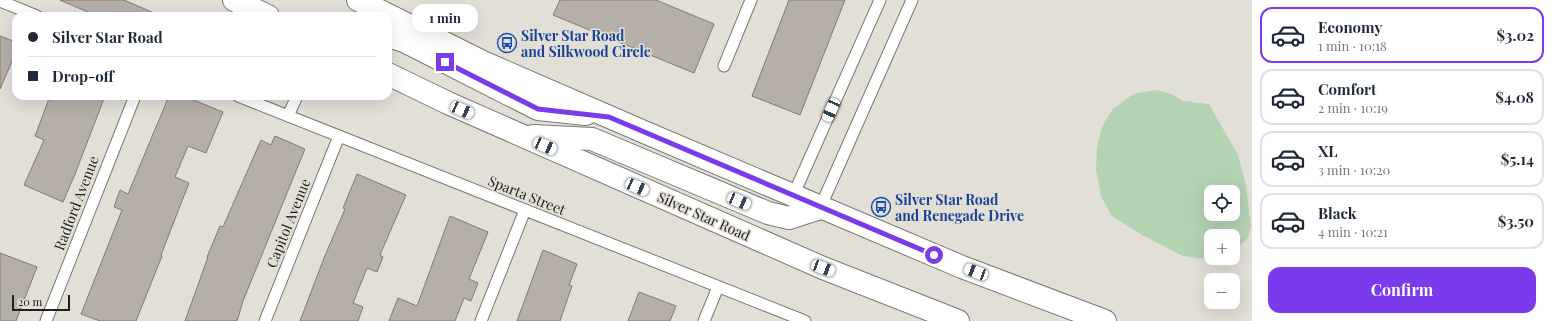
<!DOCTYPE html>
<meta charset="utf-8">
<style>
:root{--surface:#fff;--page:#f6f6f7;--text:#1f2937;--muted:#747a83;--line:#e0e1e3;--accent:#7c3aed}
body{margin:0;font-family:"Playfair Display",serif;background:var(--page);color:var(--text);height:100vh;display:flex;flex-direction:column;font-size:15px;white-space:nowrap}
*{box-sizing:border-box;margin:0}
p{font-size:13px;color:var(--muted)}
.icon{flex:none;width:22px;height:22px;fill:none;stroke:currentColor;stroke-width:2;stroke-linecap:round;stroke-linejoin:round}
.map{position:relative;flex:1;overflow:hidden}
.drawer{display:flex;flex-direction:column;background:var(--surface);width:300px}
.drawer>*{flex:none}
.banner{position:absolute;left:12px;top:12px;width:380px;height:88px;border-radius:12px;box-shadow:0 4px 16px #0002;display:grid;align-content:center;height:88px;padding:0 16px;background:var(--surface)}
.buttons{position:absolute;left:1204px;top:185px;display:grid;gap:8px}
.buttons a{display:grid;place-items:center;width:36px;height:36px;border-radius:8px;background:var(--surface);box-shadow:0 4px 16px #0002;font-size:20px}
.scale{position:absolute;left:12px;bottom:10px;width:58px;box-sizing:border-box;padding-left:4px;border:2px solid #21201d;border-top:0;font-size:11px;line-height:14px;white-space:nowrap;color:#21201d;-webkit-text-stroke:3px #e2dfd6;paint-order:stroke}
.end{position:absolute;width:18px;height:18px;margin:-9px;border:5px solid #7c3aed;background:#fff;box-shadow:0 0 0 2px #fff}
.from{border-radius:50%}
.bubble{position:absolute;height:28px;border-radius:12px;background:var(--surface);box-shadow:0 4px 16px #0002;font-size:13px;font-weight:700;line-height:28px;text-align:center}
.car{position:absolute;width:12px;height:24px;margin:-12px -6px;border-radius:5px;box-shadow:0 0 3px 1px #0007;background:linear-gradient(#fff 24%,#345 0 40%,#fff 0 76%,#345 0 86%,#fff 0)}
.banner b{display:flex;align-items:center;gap:14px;height:38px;font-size:15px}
.banner b+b{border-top:1px solid var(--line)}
.banner i{width:10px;height:10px;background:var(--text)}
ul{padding:7px 0 0;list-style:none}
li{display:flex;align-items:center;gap:12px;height:56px;margin:0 8px 6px;padding:0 8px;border:2px solid var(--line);border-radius:12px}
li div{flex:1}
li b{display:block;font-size:15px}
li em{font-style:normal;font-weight:700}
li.active{border-color:var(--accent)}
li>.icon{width:36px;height:36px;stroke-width:1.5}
.cta{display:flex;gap:8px;margin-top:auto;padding:8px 16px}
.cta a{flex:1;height:46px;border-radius:12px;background:var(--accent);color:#fff;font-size:16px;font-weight:700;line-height:46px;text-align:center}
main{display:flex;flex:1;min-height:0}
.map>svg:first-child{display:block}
</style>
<main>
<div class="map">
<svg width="1252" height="321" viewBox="0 0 1252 321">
<rect width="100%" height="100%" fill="#e2dfd6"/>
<path fill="#b4d3b3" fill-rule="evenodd" d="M1157,90L1172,94L1183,101L1209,104L1238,155L1246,185L1251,226L1248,238L1233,252V236H1211V258H1218L1213,260L1183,256L1142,235L1112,216L1101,196L1096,169L1097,148L1102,127L1112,110L1133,94ZM1211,192H1233V214H1211Z"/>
<g fill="#b6afa8" stroke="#817b73">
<polygon points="60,0 124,0 161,16 97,16"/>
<polygon points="560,0 656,0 714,24 694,73 553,15"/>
<polygon points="789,0 845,0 800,115 752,96"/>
<polygon points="0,36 16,42 16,52 0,89"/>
<polygon points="50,96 105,96 75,174 63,202 24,185 44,140 35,136"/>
<polygon points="169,96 184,96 223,112 206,153 188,146 175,177 189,183 161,255 162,256 136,321 100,321 81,314 122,210 114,207 120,190 128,194"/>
<polygon points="275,136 305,149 243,301 237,321 185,321 208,257 207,257 220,226 223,227 261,140 271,145"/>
<polygon points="357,174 406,195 380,255 383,257 377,272 367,268 353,303 363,307 358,321 300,321 324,258 345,209 343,208"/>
<polygon points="450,216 488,232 469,279 478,283 471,301 464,298 455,321 389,321 398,298 417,306"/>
<polygon points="543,250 577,264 569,285 572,286 560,321 517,321"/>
<polygon points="0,253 37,267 16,321 0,321"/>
<polygon points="639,292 676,306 670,321 628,321"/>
</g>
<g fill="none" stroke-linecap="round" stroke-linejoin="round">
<g stroke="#7a786f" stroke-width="13">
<g id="lane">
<polyline points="0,1 37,16"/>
<polyline points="724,66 751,0"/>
<polyline points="238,96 805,321"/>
<polyline points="288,116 297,96"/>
<polyline points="793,196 880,0"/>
<polyline points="820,208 912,0"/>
<polyline points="46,321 135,96"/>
<polyline points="265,321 339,136"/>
<polyline points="481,321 525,210"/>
<polyline points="704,321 718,287"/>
</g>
</g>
<g stroke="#7a786f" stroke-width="24">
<g id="secondary">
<polyline points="234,0 268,16"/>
<polyline points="358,0 485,63 644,132 962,267 1105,321"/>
<polyline points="388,36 404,41 538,109 586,114"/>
<polyline points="388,74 448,103 823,268 958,321"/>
<polyline points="533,136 592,139 768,213 789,218 820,208"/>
</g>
</g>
<use href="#lane" stroke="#fff" stroke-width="11"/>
<use href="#secondary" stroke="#fff" stroke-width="22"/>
</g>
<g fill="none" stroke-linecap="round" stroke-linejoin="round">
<polyline stroke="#7c3aed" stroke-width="5" points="445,62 538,109 609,117 934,255"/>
</g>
<defs>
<g id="bus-ring" transform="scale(1)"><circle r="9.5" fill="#e2dfd6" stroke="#1a4fb4" stroke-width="1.5"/><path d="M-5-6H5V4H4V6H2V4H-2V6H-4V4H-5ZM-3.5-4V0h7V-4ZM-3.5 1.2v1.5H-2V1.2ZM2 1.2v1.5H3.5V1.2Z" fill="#1a4fb4"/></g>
</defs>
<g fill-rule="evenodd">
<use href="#bus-ring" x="507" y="43"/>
<use href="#bus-ring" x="881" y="207"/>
</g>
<g text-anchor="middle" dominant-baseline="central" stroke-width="3" stroke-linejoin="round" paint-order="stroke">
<g font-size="14" font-weight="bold" fill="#164399" stroke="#e2dfd6" text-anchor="start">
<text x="521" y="35">Silver Star Road<tspan x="521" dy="16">and Silkwood Circle</tspan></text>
<text x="895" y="199">Silver Star Road<tspan x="895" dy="16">and Renegade Drive</tspan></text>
</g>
<g font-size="14" fill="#21201d" stroke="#e2dfd6">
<text transform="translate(527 195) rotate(22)">Sparta Street</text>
<text transform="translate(76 203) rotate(-69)">Radford Avenue</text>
<text transform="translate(704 216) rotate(24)">Silver Star Road</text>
<text transform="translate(288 223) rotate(-68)">Capitol Avenue</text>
</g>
</g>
</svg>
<div class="buttons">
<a><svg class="icon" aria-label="locate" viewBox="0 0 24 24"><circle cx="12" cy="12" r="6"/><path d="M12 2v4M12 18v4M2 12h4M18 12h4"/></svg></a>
<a>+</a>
<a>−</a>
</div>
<div class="scale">20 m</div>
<i class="end from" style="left:934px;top:255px"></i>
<i class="end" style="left:445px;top:62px"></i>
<div class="bubble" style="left:412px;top:4px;width:66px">1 min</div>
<i class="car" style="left:462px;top:110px;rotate:114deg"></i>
<i class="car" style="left:831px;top:110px;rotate:204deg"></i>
<i class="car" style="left:545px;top:146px;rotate:114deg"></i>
<i class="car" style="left:637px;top:187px;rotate:114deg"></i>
<i class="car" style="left:739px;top:201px;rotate:113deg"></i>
<i class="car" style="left:823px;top:268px;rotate:111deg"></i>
<i class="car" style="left:976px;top:272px;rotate:291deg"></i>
<div class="banner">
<b><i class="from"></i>Silver Star Road</b>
<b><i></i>Drop-off</b>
</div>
</div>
<section class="drawer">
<ul>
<li class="active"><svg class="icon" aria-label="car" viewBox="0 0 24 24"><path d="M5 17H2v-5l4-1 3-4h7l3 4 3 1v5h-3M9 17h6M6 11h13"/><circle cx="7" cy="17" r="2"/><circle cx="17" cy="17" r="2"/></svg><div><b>Economy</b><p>1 min · 10:18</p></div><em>$3.02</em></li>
<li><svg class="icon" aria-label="car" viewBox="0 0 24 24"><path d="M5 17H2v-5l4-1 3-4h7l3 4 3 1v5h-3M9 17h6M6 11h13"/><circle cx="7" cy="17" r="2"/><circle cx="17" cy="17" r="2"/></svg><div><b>Comfort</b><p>2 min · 10:19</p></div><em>$4.08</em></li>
<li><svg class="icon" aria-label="car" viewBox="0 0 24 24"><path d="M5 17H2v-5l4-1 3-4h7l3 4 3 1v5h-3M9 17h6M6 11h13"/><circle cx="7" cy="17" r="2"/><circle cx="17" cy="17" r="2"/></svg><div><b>XL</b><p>3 min · 10:20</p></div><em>$5.14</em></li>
<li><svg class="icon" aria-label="car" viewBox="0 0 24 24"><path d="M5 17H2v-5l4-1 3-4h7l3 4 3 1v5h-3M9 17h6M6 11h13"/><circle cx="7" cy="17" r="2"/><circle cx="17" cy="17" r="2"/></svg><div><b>Black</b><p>4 min · 10:21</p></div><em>$3.50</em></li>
</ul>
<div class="cta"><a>Confirm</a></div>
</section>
</main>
